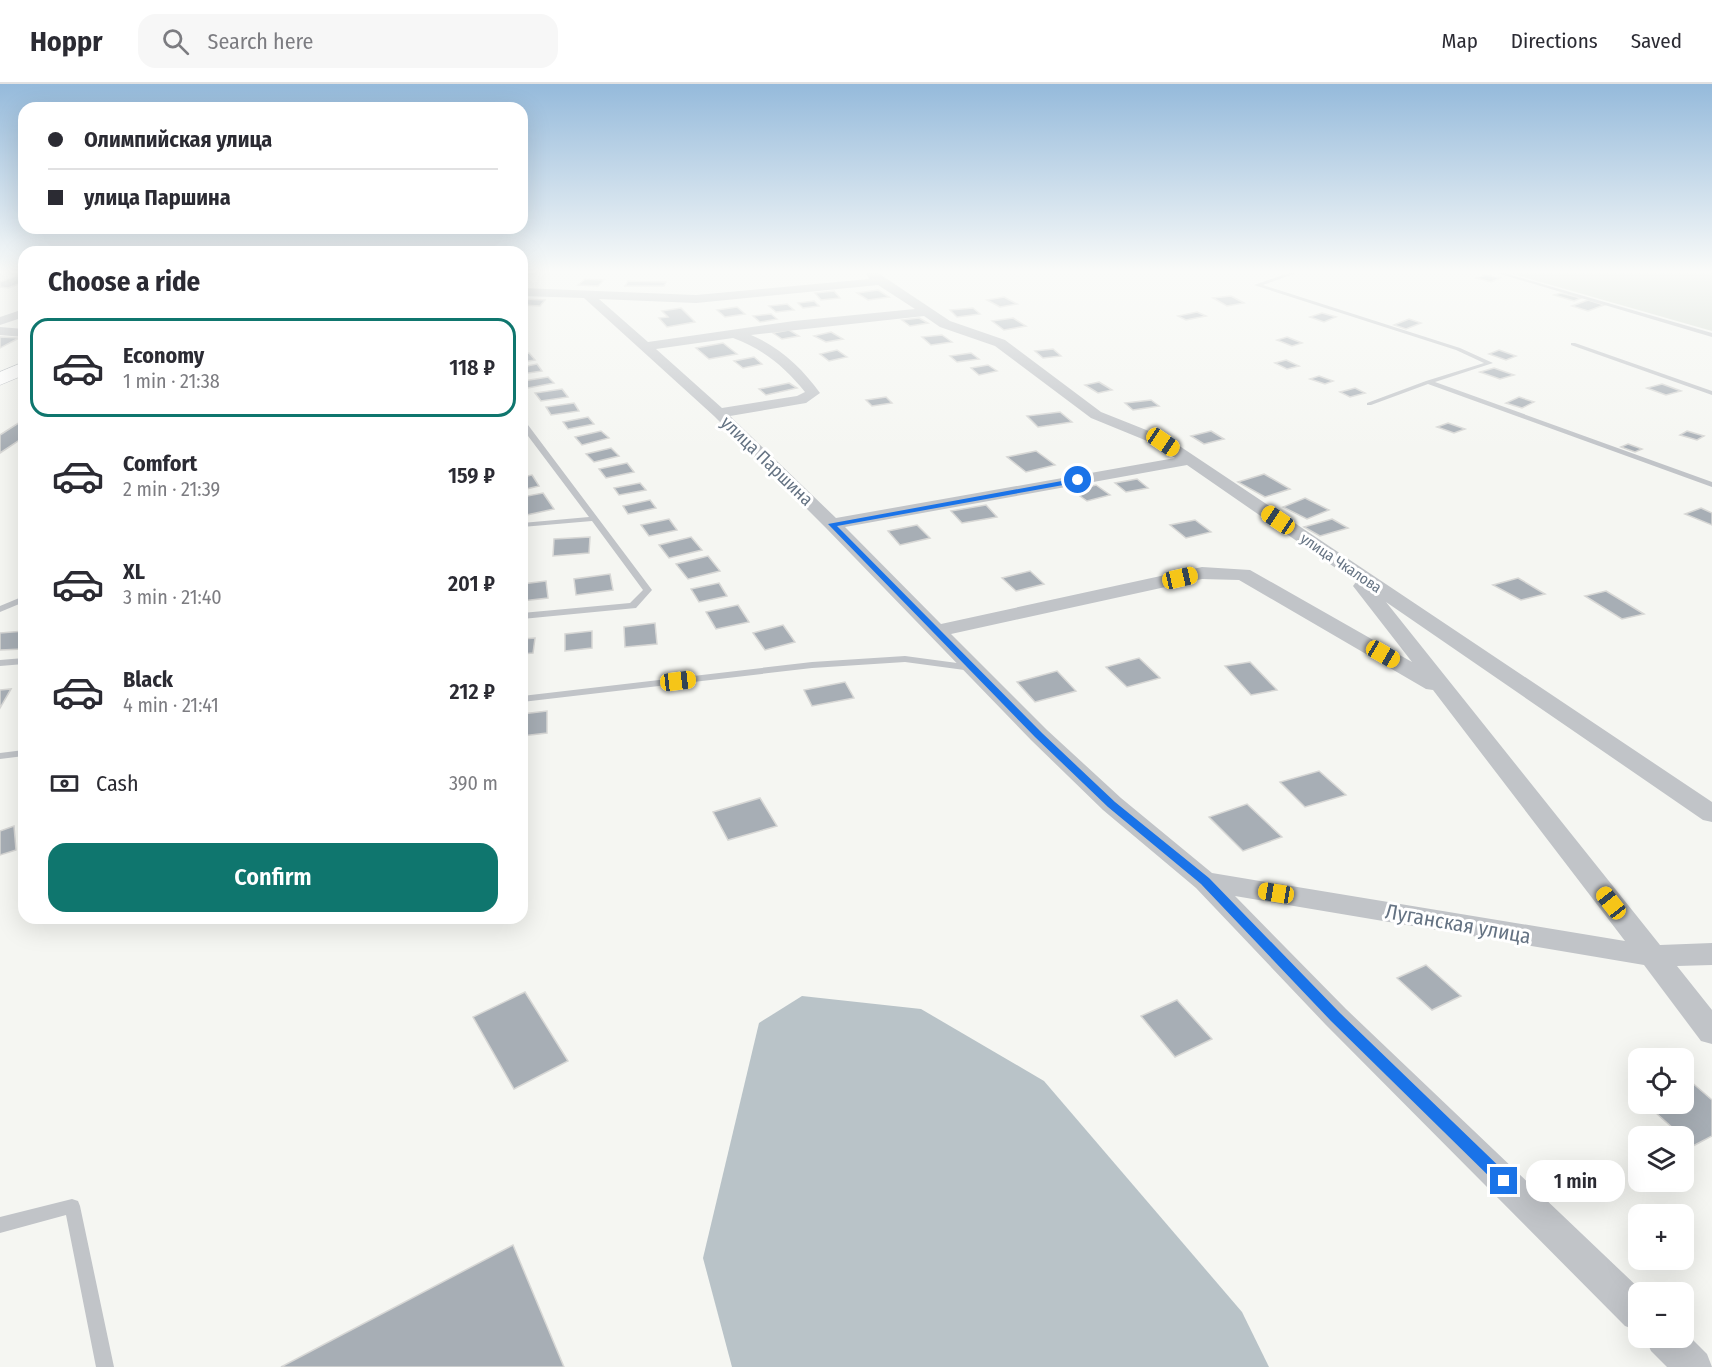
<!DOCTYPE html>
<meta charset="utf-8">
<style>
:root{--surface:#fff;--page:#f7f7f7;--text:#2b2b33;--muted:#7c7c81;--line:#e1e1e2;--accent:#0f766e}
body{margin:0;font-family:"Fira Sans Condensed",sans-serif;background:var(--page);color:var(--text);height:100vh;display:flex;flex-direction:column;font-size:22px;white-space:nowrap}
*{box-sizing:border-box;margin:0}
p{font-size:20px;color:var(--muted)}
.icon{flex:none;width:33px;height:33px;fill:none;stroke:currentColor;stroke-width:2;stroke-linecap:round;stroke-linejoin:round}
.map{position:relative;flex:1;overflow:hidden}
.details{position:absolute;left:18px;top:162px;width:510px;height:678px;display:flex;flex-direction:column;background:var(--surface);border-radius:18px;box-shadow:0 6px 24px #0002}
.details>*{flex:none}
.top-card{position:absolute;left:18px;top:18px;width:510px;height:132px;border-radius:18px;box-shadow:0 6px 24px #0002;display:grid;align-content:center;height:132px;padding:0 30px;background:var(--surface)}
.tools{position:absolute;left:1628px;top:964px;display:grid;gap:12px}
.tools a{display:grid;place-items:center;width:66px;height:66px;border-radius:12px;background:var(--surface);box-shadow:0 6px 24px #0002;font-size:30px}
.end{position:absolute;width:27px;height:27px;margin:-14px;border:8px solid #1a73e8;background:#fff;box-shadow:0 0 0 3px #fff}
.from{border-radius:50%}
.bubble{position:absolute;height:42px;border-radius:18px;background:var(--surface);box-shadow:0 6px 24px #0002;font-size:20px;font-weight:600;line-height:42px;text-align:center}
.car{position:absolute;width:18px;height:36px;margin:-18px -9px;border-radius:8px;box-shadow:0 0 4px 2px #0007;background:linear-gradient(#f5c518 24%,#345 0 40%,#f5c518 0 76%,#345 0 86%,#f5c518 0)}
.top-card b{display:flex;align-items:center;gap:21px;height:57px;font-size:22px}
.top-card b+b{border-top:2px solid var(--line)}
.top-card i{width:15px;height:15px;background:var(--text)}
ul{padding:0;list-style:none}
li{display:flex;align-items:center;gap:18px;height:99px;margin:0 12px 9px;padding:0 18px;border:3px solid transparent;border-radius:18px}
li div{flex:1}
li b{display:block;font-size:22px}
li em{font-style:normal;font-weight:600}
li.on{border-color:var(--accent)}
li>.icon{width:54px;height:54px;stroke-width:1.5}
h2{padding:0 30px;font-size:27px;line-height:72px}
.pay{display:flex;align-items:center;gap:15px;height:66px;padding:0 30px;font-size:22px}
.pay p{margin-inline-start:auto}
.action{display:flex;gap:12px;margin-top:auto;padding:12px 30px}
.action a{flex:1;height:69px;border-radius:18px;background:var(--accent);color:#fff;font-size:24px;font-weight:600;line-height:69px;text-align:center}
header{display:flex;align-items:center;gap:36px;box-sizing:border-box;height:84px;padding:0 30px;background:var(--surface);border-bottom:2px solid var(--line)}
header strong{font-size:28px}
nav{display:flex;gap:33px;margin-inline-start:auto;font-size:21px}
.search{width:420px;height:54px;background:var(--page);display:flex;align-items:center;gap:15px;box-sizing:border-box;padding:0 21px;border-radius:18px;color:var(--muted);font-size:22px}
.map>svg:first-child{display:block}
</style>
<header>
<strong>Hoppr</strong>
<div class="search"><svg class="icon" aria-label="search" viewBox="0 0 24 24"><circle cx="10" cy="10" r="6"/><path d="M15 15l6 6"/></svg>Search here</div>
<nav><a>Map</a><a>Directions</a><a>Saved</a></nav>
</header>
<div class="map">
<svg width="1712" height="1283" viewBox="0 0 1712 1283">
<rect width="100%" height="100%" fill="#f5f6f2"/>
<polygon fill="#d4dbd2" points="1509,189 1712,189 1712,247"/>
<polygon fill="#b9c3c8" points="802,912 921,925 1044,997 1242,1228 1269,1283 732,1283 703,1174 759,939"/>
<g fill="#a7aeb5" stroke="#d7d7d5" stroke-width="1.5">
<polygon points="24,189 24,198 8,204 0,203 0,198"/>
<polygon points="1486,191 1500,194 1491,198 1476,194"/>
<polygon points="585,195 604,196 598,202 578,201"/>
<polygon points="628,197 666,198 664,202 625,202"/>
<polygon points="878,206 889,213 868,216 857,209"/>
<polygon points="834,207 840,214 821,216 815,209"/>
<polygon points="1561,209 1581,214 1574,217 1554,211"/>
<polygon points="1231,212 1244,219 1227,222 1213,214"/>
<polygon points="1004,213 1017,220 1000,223 987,216"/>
<polygon points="522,215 545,216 540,222 522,221"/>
<polygon points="1588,216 1604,221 1588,227 1572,222"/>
<polygon points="814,217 819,222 803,224 798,219"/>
<polygon points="787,220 794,226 776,228 769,222"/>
<polygon points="737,223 745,230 725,233 717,226"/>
<polygon points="681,224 695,238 667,243 659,234 668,233 662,227"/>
<polygon points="973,224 980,230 957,233 950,226"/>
<polygon points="1197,228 1206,232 1186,236 1178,232"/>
<polygon points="1322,229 1336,233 1324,238 1310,233"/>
<polygon points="771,230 777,235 760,238 753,232"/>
<polygon points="919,234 928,239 910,242 902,236"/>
<polygon points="1013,234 1026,242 1004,246 992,237"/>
<polygon points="1409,235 1421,239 1406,245 1394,241"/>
<polygon points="789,246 799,252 782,255 773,249"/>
<polygon points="831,248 843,255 826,258 814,252"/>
<polygon points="942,251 952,258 931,261 922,253"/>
<polygon points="0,253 19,254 0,264"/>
<polygon points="1287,253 1302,259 1292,262 1277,256"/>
<polygon points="723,259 737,270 709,275 696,264"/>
<polygon points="1053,265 1061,272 1043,274 1035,267"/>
<polygon points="837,266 847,273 829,277 820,270"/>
<polygon points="1499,266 1516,272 1506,276 1489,270"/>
<polygon points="529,269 535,276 522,278 522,270"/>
<polygon points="971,269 979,275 957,278 950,272"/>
<polygon points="754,273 762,280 743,284 734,277"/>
<polygon points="1286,276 1299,282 1287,285 1275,279"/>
<polygon points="537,280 542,287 522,290 522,283"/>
<polygon points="988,281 997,287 979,291 971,284"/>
<polygon points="1494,284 1514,291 1500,295 1480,288"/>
<polygon points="1319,292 1333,297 1325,300 1310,295"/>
<polygon points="548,293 554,299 528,304 523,297"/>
<polygon points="1099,298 1112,306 1098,309 1085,301"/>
<polygon points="789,299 797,304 766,311 759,305"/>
<polygon points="1662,300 1681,307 1666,311 1647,304"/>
<polygon points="1355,304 1365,309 1350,313 1340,308"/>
<polygon points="562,305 568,313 541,317 535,309"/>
<polygon points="886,313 892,319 872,322 866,316"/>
<polygon points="1519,313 1534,318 1522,324 1506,319"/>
<polygon points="1151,316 1159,322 1133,326 1125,319"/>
<polygon points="574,319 579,327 551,331 546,323"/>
<polygon points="1060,328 1072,338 1038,343 1027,332"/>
<polygon points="588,333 594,340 568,345 563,338"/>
<polygon points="20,338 24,339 24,353 0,369 0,351"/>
<polygon points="1448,339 1465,345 1454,349 1437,343"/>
<polygon points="601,347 609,354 582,361 575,353"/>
<polygon points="1211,347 1224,355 1204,360 1191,352"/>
<polygon points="1687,347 1704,352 1697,356 1680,351"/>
<polygon points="1628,360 1642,365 1635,368 1621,363"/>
<polygon points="611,364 619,372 594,378 586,370"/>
<polygon points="1036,367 1055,381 1026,388 1007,373"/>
<polygon points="627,379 634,388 606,394 599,385"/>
<polygon points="1264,390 1290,405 1265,413 1238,398"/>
<polygon points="532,391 539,402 522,406 522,393"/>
<polygon points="1137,395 1148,404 1126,408 1115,399"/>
<polygon points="640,399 646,406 619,411 614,404"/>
<polygon points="1096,401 1110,411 1087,417 1073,407"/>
<polygon points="543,409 554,425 522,432 522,413"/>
<polygon points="1305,414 1329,426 1307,435 1283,423"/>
<polygon points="650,416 656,424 628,430 623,422"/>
<polygon points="986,421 997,433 962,439 951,427"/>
<polygon points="1701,424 1712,429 1712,441 1685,430"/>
<polygon points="669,435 677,446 649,452 641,441"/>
<polygon points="1332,435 1348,444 1320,452 1304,443"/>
<polygon points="1195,436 1211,448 1186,454 1170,441"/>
<polygon points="917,441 930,454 900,461 888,447"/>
<polygon points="590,453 589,469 553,472 554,455"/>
<polygon points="691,453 702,466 669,474 659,461"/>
<polygon points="708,472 720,487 688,495 676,480"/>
<polygon points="1030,487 1044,500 1016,507 1002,494"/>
<polygon points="610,490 613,506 576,511 574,495"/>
<polygon points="1518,494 1545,510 1521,516 1493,501"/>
<polygon points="546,497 548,514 522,517 522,500"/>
<polygon points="719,499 727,512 699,518 691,505"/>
<polygon points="1606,507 1644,530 1622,535 1585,512"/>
<polygon points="738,521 749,538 716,545 706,528"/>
<polygon points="655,539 657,560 625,563 624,543"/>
<polygon points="783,541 795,558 765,566 753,549"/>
<polygon points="24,547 23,565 0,566 0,549"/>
<polygon points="592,547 592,564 565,567 565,550"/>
<polygon points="535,554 533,569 522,570 522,555"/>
<polygon points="1139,574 1160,594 1127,603 1106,583"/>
<polygon points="1250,578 1277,606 1251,611 1225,582"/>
<polygon points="1057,587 1076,607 1035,618 1017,598"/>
<polygon points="845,598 854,614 812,622 804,606"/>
<polygon points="11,605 0,624 0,606"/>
<polygon points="547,627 547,649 522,652 522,630"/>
<polygon points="1319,687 1346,711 1305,723 1280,698"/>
<polygon points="760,714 777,742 728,756 713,728"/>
<polygon points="1247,720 1282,753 1243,767 1209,733"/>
<polygon points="14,742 16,766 0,771 0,747"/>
<polygon points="1426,881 1461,912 1432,926 1397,894"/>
<polygon points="525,908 568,977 514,1005 473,933"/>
<polygon points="1177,916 1212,955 1175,973 1141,932"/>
<polygon points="1689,996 1712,1016 1712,1052 1693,1062 1646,1020 1683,1020 1683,999"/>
<polygon points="513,1161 564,1283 281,1283"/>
</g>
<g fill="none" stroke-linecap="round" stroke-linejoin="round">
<g stroke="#b3b8bd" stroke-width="1">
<polygon id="secondary" points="24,278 24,291 0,301 0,288"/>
</g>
<g fill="#c1c4c8" fill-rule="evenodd">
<polygon points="1289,189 1296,189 1263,201 1460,264 1493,279 1435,298 1712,398 1712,403 1428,300 1371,321 1367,321 1367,319 1426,297 1484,279 1456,266 1254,201"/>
<polygon points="1497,189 1504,189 1712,249 1712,253"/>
<polygon points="1571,259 1575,259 1712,307 1712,311 1571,261"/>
<polygon points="522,337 525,337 652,506 636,524 522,535 522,529 630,519 643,506 592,437 522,443 522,439 589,433 522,344"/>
<polygon points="24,512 24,518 0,528 0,522"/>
<polygon points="905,572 972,581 977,584 972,587 905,578 812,584 522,618 522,612 812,578"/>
<polygon points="24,574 24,580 0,582 0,576"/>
<polygon points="24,666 24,672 0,675 0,669"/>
<polygon points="72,1115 78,1117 80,1122 114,1283 96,1283 66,1131 0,1149 0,1133"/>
</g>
<g fill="#c1c4c8" fill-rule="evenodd">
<path d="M866,189H878L950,237L1005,256L1101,328L1169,355L1712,718V738L1703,736L1386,518L1660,861L1712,859V881L1677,882L1712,926V960L1701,957L1644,881L1235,812L1346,925L1644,1209H1638V1247L1625,1242L1326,941L1196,804L1103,726L1031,656L826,444L714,332L584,214L522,212V204L696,211L869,195ZM878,201L915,225L794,237L648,258L599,215L696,219ZM924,232L940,243L995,262L1091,334L1157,361L1175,374L836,434L730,332L806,319L820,309C802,284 780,263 751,251ZM733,254C763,265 785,283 805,308L797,312L722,324L656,265ZM1187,381L1356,498L1353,502L1412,578L1250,486L1202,483L941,540L845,443ZM1202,495L1239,496L1426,605L1433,606L1625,857L1212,789L1121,714L1047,646L951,550Z"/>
<polygon points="24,225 24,233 0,241 0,233"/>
<polygon points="0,243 24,245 24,253 0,251"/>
<polygon points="1683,1246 1707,1270 1712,1283 1667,1283 1651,1267 1645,1254 1683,1254"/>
</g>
<use href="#secondary" fill="#fff" fill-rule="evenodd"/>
</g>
<linearGradient id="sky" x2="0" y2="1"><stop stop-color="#95badb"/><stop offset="0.51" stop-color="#fafbf9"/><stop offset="1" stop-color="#fafbf9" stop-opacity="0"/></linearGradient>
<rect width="1712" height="368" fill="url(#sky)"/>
<polygon fill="#1a73e8" points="1078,394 1080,398 837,442 1042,649 1115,718 1209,794 1340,929 1509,1092 1511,1097 1509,1102 1504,1104 1499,1102 1331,937 1201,800 1108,723 1035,653 828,440"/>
<g text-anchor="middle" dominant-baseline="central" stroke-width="6" stroke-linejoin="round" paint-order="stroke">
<g font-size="15" fill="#657383" stroke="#fff">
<text transform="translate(1341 479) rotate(34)">улица Чкалова</text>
</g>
<g font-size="18" fill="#657383" stroke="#fff">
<text transform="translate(767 377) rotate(44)">улица Паршина</text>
</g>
<g font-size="21" fill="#657383" stroke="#fff">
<text transform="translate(1458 840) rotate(10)">Луганская улица</text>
</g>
</g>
</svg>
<div class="tools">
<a><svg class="icon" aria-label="locate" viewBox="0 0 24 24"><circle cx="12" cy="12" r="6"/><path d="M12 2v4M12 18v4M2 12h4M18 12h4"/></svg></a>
<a><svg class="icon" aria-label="layers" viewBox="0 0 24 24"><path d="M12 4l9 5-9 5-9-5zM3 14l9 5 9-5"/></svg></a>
<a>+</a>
<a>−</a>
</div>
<i class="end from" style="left:1078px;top:396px"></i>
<i class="end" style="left:1504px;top:1097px"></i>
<div class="bubble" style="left:1526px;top:1076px;width:99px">1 min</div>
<i class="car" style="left:1163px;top:358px;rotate:124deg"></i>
<i class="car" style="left:1278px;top:436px;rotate:304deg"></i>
<i class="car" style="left:1180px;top:494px;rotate:77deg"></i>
<i class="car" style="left:1383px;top:570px;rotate:120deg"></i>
<i class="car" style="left:678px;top:597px;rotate:83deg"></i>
<i class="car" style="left:1276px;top:809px;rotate:279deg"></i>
<i class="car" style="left:1611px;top:819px;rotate:322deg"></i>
<div class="top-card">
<b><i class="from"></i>Олимпийская улица</b>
<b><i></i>улица Паршина</b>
</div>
<section class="details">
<h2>Choose a ride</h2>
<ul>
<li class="on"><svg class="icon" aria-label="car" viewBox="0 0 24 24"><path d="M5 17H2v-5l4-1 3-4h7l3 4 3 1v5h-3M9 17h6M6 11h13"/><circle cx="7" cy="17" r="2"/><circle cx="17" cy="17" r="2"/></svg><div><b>Economy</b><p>1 min · 21:38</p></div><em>118 ₽</em></li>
<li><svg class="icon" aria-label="car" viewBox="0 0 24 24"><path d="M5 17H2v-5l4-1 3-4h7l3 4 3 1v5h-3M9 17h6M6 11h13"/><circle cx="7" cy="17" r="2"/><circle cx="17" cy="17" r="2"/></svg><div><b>Comfort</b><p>2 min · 21:39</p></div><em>159 ₽</em></li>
<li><svg class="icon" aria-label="car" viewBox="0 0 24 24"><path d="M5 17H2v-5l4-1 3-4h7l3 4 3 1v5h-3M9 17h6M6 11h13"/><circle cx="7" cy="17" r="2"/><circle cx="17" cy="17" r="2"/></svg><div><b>XL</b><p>3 min · 21:40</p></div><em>201 ₽</em></li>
<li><svg class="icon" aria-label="car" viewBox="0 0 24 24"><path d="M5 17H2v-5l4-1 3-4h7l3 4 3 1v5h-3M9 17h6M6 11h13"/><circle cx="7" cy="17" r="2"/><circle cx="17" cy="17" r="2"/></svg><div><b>Black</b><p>4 min · 21:41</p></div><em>212 ₽</em></li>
</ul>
<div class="pay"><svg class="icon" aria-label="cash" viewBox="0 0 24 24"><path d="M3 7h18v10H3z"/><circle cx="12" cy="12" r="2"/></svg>Cash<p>390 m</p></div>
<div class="action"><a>Confirm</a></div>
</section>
</div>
